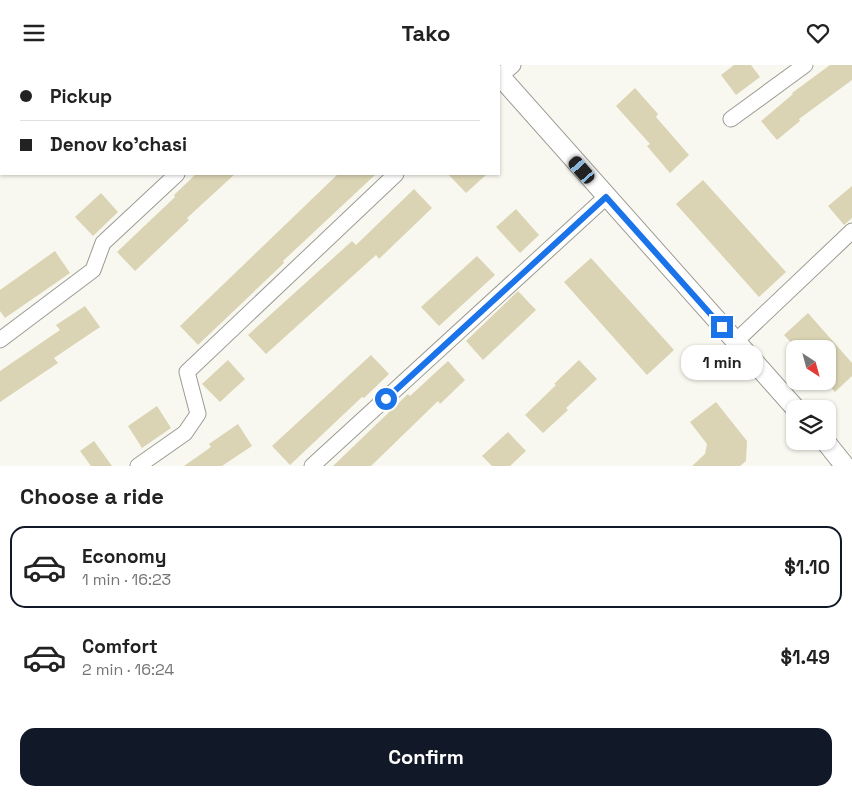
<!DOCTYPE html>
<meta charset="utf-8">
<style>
:root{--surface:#fff;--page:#f6f6f6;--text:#222;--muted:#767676;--line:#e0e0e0;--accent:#111827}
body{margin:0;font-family:"Space Grotesk",sans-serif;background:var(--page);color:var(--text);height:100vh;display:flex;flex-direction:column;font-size:19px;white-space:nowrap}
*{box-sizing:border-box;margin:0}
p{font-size:16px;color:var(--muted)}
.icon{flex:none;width:28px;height:28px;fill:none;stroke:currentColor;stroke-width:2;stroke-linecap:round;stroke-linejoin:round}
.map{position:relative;height:401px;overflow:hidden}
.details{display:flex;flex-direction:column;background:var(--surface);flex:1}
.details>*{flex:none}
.guide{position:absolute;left:0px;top:0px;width:500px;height:110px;box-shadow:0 1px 4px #0004;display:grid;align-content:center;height:110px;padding:0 20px;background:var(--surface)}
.needle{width:32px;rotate:144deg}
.controls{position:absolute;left:786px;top:275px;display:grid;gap:10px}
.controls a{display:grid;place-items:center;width:50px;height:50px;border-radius:10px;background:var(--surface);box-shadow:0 1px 4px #0004;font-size:25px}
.end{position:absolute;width:22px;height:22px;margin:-11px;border:6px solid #1a73e8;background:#fff;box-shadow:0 0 0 2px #fff}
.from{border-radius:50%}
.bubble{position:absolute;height:35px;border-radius:15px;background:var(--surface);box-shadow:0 1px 4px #0004;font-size:16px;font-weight:800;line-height:35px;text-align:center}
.car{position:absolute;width:15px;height:30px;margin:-15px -8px;border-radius:6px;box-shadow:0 0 4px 1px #0007;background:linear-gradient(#222 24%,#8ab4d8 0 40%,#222 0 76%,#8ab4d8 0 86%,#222 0)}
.guide b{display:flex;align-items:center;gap:18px;height:48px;font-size:19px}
.guide b+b{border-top:1px solid var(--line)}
.guide i{width:12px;height:12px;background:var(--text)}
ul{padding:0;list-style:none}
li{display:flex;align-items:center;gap:15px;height:82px;margin:0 10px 8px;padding:0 10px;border:2px solid transparent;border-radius:15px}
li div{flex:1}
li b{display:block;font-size:19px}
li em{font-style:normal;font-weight:800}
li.current{border-color:var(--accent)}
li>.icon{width:45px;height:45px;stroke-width:1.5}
h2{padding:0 20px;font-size:22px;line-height:60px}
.action{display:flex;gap:10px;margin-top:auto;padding:10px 20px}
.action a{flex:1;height:58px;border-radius:15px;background:var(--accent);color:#fff;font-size:20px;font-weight:800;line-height:58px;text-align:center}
header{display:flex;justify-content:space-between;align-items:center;height:65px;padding:0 20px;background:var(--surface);font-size:22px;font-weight:800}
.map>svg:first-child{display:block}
</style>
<header><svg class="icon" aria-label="menu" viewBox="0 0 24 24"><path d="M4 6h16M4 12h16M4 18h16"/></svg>Tako<svg class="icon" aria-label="heart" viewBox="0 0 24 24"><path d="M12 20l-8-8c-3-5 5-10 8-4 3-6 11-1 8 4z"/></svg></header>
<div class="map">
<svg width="852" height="401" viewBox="0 0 852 401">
<rect width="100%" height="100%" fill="#f9f8f0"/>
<g fill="#dad4b4">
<polygon points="734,0 751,0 760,12 736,30 721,10"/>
<polygon points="830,0 852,0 852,15 799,54 800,56 777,75 761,56 793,29 792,28"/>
<polygon points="635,23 658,49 656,52 689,90 670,108 647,81 650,79 616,41"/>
<polygon points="196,109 235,109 187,153 189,155 135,206 117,187 175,132 174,130"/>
<polygon points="338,109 376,109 283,196 284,198 198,280 180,261"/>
<polygon points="448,109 487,109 466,128"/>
<polygon points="703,115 786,207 759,232 676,139"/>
<polygon points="852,121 852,153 844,160 828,141"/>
<polygon points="414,124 432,143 379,194 376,190 266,289 248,270 352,176 356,180"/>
<polygon points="101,128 118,147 93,171 75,152"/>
<polygon points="516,144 539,170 520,188 496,162"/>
<polygon points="55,186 70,208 5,253 0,246 0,225"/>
<polygon points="477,191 495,210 439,261 421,242"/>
<polygon points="591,193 674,285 647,310 564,217"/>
<polygon points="518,226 536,245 483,295 466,276"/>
<polygon points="85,241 100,262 54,293 58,298 0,337 0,306 60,265 56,260"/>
<polygon points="808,248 852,298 852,311 835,327 828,319 828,284 797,284 784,270"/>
<polygon points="371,290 389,309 364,333 362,332 290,400 272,381"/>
<polygon points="228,295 245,314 220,337 202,319"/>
<polygon points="579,295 597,314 566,343 568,345 543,368 525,350 556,320 554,319"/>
<polygon points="448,296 465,315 440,339 438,336 371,401 333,401 408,329 410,331"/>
<polygon points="716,337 747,376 746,396 740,401 692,401 705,389 707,379 690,357"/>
<polygon points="157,341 171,363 142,383 128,361"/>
<polygon points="238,359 252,381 222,401 184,401 211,382 209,379"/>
<polygon points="508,367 526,386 510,401 492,401 482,391"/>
<polygon points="94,376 112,401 91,401 80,386"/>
</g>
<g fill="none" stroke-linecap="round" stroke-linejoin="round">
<g stroke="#9c9b94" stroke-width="17">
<g id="minor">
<polyline points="78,1 79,0"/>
<polyline points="291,1 292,0"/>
<polyline points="499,12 513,0"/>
<polyline points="731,54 805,0"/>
<polyline points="0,56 1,55"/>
<polyline points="0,275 93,205 103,178 177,109"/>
<polyline points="736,276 852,166"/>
<polyline points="138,401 185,368 198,349 187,307 396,109"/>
<polyline points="312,401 606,132"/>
</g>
</g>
<g stroke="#9c9b94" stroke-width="21">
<g id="tertiary">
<polyline points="499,10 796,344"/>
<polyline points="825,376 845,401"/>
</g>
</g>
<use href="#minor" stroke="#fff" stroke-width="15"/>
<use href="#tertiary" stroke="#fff" stroke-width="19"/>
</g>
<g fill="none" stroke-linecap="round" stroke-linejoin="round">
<polyline stroke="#1a73e8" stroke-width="6" points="386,334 606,132 722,262"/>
</g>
</svg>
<div class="controls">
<a><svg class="needle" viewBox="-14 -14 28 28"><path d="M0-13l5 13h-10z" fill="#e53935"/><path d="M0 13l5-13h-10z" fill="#767676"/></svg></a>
<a><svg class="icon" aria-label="layers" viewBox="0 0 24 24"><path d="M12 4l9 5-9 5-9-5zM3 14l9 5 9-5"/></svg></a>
</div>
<i class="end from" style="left:386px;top:334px"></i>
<i class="end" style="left:722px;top:262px"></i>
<div class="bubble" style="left:681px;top:280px;width:82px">1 min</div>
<i class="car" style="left:582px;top:105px;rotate:319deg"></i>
<div class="guide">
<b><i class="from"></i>Pickup</b>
<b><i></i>Denov ko'chasi</b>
</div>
</div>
<section class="details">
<h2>Choose a ride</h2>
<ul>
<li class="current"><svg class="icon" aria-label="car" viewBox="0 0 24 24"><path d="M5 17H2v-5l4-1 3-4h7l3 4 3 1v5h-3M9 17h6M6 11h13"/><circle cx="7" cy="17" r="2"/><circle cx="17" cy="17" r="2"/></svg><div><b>Economy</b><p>1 min · 16:23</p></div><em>$1.10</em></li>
<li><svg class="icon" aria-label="car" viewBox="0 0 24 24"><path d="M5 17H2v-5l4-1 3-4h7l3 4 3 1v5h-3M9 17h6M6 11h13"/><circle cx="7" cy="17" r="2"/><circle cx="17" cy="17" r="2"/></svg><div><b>Comfort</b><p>2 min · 16:24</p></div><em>$1.49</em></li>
</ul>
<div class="action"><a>Confirm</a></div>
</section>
